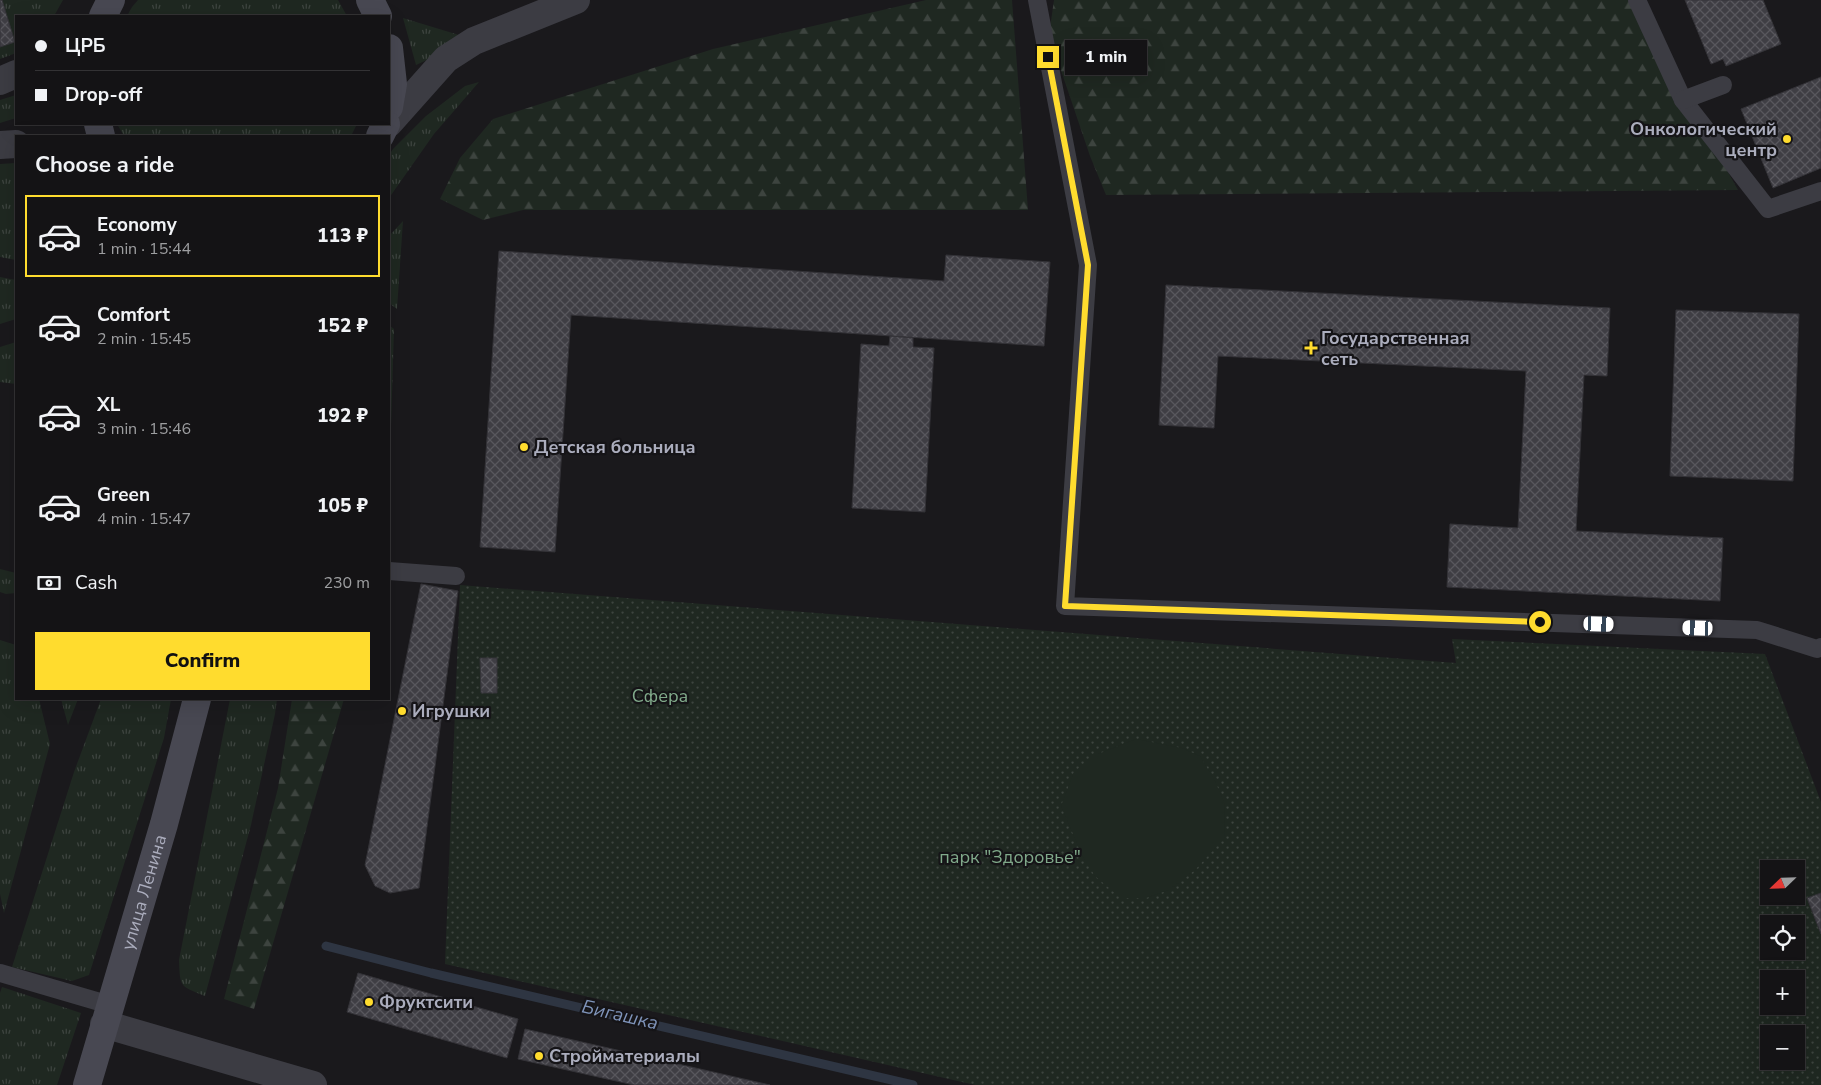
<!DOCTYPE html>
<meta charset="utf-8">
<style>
:root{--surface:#141315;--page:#212022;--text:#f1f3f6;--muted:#9d9ea0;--line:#333234;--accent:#ffdc2e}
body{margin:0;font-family:"Nunito Sans",sans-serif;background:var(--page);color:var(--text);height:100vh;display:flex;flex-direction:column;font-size:19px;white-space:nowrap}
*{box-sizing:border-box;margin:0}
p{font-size:16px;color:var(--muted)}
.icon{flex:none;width:28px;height:28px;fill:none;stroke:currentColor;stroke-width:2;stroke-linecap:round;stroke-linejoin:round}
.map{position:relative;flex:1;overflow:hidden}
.drawer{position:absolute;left:15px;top:135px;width:375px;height:565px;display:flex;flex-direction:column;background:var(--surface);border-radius:0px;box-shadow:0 5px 20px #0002,0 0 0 1px var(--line)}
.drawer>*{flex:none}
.banner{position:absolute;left:15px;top:15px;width:375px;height:110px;border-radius:0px;box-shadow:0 5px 20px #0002,0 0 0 1px var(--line);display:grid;align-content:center;height:110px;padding:0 20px;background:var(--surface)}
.needle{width:32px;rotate:247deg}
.controls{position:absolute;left:1760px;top:860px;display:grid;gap:10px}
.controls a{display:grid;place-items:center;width:45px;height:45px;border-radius:0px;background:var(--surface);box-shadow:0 5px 20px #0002,0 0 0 1px var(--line);font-size:25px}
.end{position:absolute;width:22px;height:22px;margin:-11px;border:6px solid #ffdc2e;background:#111;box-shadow:0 0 0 2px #111}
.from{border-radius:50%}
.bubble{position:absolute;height:35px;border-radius:0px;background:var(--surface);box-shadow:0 5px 20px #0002,0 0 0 1px var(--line);font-size:16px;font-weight:800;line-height:35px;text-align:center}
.car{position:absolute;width:15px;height:30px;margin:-15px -8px;border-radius:6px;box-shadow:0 0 4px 1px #0007;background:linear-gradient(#fff 24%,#345 0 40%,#fff 0 76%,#345 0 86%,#fff 0)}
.banner b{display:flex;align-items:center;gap:18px;height:48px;font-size:19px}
.banner b+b{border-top:1px solid var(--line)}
.banner i{width:12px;height:12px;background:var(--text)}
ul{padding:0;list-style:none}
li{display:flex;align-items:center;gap:15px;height:82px;margin:0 10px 8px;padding:0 10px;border:2px solid transparent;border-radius:0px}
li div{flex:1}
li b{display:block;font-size:19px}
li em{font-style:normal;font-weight:800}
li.active{border-color:var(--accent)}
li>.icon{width:45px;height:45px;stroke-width:1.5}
h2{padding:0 20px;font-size:22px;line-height:60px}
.pay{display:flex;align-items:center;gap:12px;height:55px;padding:0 20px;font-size:19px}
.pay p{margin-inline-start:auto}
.action{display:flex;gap:10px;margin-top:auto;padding:10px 20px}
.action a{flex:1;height:58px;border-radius:0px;background:var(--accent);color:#111;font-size:20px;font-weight:800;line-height:58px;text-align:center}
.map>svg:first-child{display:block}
</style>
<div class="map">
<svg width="1821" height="1085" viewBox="0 0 1821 1085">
<defs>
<pattern id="grass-tufts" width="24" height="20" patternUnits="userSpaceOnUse" patternTransform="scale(1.25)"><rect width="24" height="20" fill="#1f2821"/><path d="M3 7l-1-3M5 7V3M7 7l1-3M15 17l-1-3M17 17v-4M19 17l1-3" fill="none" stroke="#3d443f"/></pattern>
<pattern id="forest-firs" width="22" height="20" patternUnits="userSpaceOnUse" patternTransform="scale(1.25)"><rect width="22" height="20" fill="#1f2821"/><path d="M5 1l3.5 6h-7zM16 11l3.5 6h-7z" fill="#3d443f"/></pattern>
<pattern id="park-dots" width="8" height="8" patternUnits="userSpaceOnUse" patternTransform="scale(1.25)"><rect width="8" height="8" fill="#1f2821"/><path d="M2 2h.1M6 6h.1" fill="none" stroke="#3d443f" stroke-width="1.8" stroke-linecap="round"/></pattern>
<pattern id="building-cross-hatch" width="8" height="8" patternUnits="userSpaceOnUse" patternTransform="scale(1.25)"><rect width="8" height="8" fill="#3f3e44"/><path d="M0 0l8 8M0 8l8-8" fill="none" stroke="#58575d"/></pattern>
</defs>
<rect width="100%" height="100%" fill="#1a191c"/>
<g fill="url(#grass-tufts)">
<polygon points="0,0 63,0 54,16 16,16 16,53 0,59"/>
<polygon points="138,0 338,0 347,16 127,16 132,7"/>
<polygon points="403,18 459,35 462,44 416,65"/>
<polygon points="479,82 434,134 389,198 389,155 393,149 426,116 465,86"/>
<polygon points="16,95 16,118 0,123 0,100"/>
<polygon points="117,124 357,124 351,136 124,136"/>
<polygon points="16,163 16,260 0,257 0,164"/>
<polygon points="403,221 397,309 389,303 389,236"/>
<polygon points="0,277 16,280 16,319 0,324"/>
<polygon points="389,325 394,329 389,492"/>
<polygon points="16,342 16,384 0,382 0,347"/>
<polygon points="0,569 16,573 16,593 6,594 0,592"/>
<polygon points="0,640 16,645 16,699 39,699 50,744 4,913 0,894"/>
<polygon points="61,699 78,699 68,725"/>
<polygon points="101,699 171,699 164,738 89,975 72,981 12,967 74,772"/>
<path d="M230,699H277L275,714L251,825L205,996C180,986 180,988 179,960Z"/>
<polygon points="2,987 81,1013 57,1085 0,1085 0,993"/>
</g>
<g fill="url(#forest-firs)">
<polygon points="926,0 1012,0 1028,210 523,210 483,220 440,199 460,158 493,119 713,49"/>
<polygon points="1054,0 1632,0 1738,190 1106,195 1090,156 1049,35"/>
<polygon points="292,699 344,699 254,1009 224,999 278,788"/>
</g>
<path fill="url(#park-dots)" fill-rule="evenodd" d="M460,585L1456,663L1452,639L1765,654L1821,802V893L1807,899L1821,934V1085H975L445,964ZM1769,869H1796V896H1769ZM1769,924H1796V951H1769ZM1769,979H1796V1006H1769ZM1769,1034H1796V1061H1769Z"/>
<polygon fill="#1f2821" points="1136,739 1182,748 1200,756 1215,781 1224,802 1225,837 1195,870 1169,890 1146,898 1121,898 1095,876 1083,857 1061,806 1074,772 1098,754"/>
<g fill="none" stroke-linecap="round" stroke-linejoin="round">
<polyline stroke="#2e3542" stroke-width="9" points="326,946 431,973 913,1085"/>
</g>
<g fill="url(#building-cross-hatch)" stroke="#343338">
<polygon points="0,0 2,0 15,42 0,47"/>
<polygon points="1685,0 1763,0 1781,44 1726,66 1723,59 1711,64"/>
<polygon points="1821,77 1821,168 1773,188 1741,109"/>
<polygon points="499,251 944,281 946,255 1050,262 1044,346 571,315 555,552 480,547"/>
<polygon points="1166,285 1610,308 1607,376 1584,375 1576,531 1723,538 1720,601 1447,587 1450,524 1518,528 1526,371 1218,356 1214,428 1159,425"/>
<polygon points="1676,310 1799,314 1793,481 1670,476"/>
<polygon points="890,336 913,338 913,347 934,348 925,512 852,508 861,344 889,346"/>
<polygon points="421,584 458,591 419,888 390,893 375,886 365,865"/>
<polygon points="480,658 497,658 497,693 481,693"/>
<polygon points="1821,893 1821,934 1807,898"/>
<polygon points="358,973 518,1019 507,1058 347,1012"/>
<polygon points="525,1029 770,1085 634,1085 518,1059"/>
</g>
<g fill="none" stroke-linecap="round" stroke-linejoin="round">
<g stroke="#3c3c43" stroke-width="18">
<polyline points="1037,0 1088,265 1065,606 1757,630 1817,649 1821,647"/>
<polyline points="1637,0 1683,100 1768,209 1821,191"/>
<polyline points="1683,100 1723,85"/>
<polyline points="389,571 456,576"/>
<polyline points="0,973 110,1005"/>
</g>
<polyline stroke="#3c3c43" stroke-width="28" points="104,1024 313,1085"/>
<g stroke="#3c3c43" stroke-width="28">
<polyline points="0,81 16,74"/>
<polyline points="389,123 446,59 474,41 576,0"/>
<polyline points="0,145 16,144"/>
</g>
<g stroke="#484852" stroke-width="28">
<polyline points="370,0 378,16"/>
<polyline points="103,16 111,0"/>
<polyline points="389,48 393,84 389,107"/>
<polyline points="98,124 101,136"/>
<polyline points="380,136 386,124"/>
<path id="s1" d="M87,1085L164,824L197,699"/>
</g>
</g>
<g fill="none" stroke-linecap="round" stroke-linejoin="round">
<polyline stroke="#ffdc2e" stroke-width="6" points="1048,57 1088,265 1065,606 1540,622"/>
</g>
<g fill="#ffdc2e" stroke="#151417" stroke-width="2">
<circle cx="1787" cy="139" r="5"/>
<path d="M1308.5 340.5h5v5h5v5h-5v5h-5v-5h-5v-5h5z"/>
<circle cx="524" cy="447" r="5"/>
<circle cx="402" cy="711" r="5"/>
<circle cx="369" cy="1002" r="5"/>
<circle cx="539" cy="1056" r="5"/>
</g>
<g text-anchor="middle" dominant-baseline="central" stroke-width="4.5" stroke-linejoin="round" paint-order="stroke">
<g font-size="18" font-weight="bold" fill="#abadbd" stroke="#151417" text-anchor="start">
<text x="1777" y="129" text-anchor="end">Онкологический<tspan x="1777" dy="21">центр</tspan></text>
<text x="1321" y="338">Государственная<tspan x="1321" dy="21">сеть</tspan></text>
<text x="534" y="447">Детская больница</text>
<text x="412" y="711">Игрушки</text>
<text x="379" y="1002">Фруктсити</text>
<text x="549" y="1056">Стройматериалы</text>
</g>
<g font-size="18" fill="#80a98a" stroke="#151417">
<text x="660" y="696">Сфера</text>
<text x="1010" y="857">парк "Здоровье"</text>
</g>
<g font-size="18" fill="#abadbd" stroke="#151417">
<text stroke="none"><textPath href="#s1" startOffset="201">улица Ленина</textPath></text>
</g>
<g font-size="19" font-style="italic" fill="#7f94ba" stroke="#151417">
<text transform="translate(620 1015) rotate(13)">Бигашка</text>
</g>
</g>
</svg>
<div class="controls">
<a><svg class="needle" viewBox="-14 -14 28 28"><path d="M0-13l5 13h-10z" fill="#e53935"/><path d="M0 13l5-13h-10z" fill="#9d9ea0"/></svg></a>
<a><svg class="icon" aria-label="locate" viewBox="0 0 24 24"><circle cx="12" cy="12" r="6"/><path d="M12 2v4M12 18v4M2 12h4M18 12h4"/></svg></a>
<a>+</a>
<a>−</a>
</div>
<i class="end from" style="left:1540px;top:622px"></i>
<i class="end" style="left:1048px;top:57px"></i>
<div class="bubble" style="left:1065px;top:40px;width:82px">1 min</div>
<i class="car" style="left:1599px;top:624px;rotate:92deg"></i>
<i class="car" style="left:1698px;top:628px;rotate:272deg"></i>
<div class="banner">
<b><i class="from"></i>ЦРБ</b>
<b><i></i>Drop-off</b>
</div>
<section class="drawer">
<h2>Choose a ride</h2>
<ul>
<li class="active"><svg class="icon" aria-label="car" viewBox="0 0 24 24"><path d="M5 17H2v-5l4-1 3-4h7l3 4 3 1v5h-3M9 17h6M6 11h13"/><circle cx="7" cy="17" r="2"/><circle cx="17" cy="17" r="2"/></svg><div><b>Economy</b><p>1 min · 15:44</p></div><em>113 ₽</em></li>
<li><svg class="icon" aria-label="car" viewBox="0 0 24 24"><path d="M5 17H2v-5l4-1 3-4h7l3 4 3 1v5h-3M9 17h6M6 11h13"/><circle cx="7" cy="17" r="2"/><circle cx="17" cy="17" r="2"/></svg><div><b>Comfort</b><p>2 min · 15:45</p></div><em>152 ₽</em></li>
<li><svg class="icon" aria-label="car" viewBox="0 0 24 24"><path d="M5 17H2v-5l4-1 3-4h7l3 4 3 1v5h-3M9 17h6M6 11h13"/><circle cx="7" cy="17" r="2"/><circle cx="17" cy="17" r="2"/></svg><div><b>XL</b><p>3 min · 15:46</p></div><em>192 ₽</em></li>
<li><svg class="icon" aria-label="car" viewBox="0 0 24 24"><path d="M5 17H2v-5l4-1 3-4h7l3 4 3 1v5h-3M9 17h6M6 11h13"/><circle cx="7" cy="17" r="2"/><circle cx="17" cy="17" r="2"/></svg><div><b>Green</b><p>4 min · 15:47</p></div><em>105 ₽</em></li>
</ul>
<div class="pay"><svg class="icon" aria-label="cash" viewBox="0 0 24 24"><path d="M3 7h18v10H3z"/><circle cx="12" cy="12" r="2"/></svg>Cash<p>230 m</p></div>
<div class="action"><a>Confirm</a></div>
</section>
</div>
